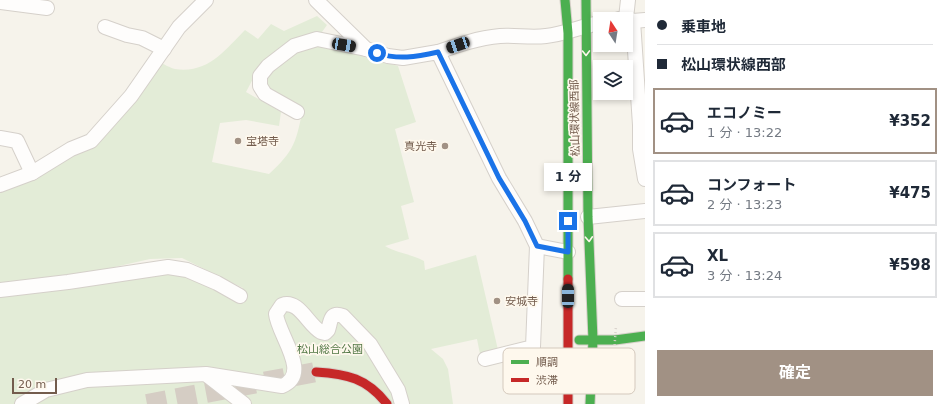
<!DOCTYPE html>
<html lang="ja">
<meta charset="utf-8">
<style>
:root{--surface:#fff;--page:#f2f2f3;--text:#1f2937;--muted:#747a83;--line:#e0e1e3;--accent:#a19184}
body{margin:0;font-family:"DejaVu Sans","Noto Sans JP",sans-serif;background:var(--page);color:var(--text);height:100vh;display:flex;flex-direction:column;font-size:15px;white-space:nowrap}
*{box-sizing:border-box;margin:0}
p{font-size:13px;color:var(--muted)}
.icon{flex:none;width:22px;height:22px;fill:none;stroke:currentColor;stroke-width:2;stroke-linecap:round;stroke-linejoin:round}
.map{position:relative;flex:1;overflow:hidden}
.sheet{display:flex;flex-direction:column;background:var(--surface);width:300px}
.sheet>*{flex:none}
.hud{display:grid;align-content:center;height:88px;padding:0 12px;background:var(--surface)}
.needle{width:26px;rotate:348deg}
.tools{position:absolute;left:593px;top:12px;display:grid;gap:8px}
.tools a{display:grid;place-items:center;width:40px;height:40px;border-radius:0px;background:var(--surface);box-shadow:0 2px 6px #0003;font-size:20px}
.scale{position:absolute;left:12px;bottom:10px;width:45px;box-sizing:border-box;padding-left:4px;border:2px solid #735c4d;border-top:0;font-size:11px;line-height:14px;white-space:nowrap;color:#735c4d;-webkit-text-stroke:3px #fef8ed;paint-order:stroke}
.end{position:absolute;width:18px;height:18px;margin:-9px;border:5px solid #1a73e8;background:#fff;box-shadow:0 0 0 2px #fff}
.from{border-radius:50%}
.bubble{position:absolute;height:28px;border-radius:0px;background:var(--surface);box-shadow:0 2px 6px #0003;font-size:13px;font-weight:700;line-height:28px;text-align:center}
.car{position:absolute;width:12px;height:24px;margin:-12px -6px;border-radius:5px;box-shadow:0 0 3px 1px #0007;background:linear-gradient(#222 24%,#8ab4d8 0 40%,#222 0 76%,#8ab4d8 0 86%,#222 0)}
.hud b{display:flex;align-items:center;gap:14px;height:38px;font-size:15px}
.hud b+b{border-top:1px solid var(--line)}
.hud i{width:10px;height:10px;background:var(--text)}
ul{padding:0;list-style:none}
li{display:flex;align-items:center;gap:12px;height:66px;margin:0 8px 6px;padding:0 4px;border:2px solid var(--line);border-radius:0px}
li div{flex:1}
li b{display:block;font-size:15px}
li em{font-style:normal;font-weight:700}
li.current{border-color:var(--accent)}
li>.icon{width:36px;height:36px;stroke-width:1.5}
.action{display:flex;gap:8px;margin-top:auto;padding:8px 12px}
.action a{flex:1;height:46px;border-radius:0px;background:var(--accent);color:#fff;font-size:16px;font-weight:700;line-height:46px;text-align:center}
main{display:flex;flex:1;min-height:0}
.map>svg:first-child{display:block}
</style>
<main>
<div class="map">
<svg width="645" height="404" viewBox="0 0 645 404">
<rect width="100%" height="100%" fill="#f6f3eb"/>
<path fill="#e3ecd7" d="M317,16L327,25L322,32L310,35L256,73L246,92L281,112L279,126L246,120L220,123L212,162L269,174C295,150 296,142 303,108C290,101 267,94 265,78L299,49L318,45L342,49L351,53L398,66L416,122L395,129L414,202L401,206L409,239L385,246C397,253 411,254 424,261L425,270L476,255L498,350L480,354L477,339L431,349L443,359L448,369L453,404H0V295L167,273H181L239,303L243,288L182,258L150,259L70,277L0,286V189L73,155L159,62C164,64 170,68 175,69C208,74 225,50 245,30L258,39L271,24L284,31Z"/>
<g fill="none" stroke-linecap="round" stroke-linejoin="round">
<polyline stroke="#d5cdc4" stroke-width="20" stroke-dasharray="20 10" stroke-linecap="butt" points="147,404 316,372"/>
<g stroke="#d5d0ca" stroke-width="16">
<g id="street">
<polyline points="316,0 366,49 388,56 403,58 438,52 499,178 525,221 537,246 568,252"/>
<polyline points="0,2 47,8"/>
<polyline points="626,18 633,21 645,20"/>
<polyline points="619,19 626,18 628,0"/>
<polyline points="633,21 640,125 640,149 645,179"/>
<polyline points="105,27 127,35 142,38 164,49"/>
<path d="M438,52C458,45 478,38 500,36C516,35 531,38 546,36C565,34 582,26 600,23"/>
<polyline points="297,112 265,94 260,86 260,76 268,66 294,46 317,39 366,49"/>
<polyline points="0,138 17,141 32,173"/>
<polyline points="0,185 32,173 71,149 91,141 131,96 179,27 206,0"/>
<polyline points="588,217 645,211"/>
<polyline points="0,290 68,282 168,267 187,270 217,283 240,296"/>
<polyline points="622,299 645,299"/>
<polyline points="485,359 533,347 537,246"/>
<polyline points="208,376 244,404"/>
<path d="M22,404L46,390L87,380L206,374L282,386C312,374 278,335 276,314L282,305C299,299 308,325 321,332L325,333L328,330C331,321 330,311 343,316L370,344L398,390L402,404"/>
</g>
</g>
<g stroke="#d6d0c9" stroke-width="11">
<g id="fast">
<polyline points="565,0 568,33 568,279"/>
<polyline points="586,0 588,217 593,340 590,404"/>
<polyline points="579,340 615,340 645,336"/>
</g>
</g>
<g stroke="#d6d0c9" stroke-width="11">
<g id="jam">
<polyline points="568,279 568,404"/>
<path d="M316,372C347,374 367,378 387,404"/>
</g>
</g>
<polyline stroke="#d7d1cb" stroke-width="2.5" stroke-dasharray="1 3" stroke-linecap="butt" points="609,376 613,372 614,356"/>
<use href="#street" stroke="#fefdfc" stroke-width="14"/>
<use href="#fast" stroke="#4caf50" stroke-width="9"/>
<use href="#jam" stroke="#c62828" stroke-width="9"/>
<polyline stroke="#d7d1cb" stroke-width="2.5" stroke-dasharray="1 3" stroke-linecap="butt" points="614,353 616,326"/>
</g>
<defs><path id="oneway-chevron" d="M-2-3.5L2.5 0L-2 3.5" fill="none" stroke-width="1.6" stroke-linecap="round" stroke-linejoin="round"/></defs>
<g stroke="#fef8ed">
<use href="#oneway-chevron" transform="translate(586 53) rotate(89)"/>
<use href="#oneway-chevron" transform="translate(589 239) rotate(87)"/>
</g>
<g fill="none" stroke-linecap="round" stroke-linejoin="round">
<path stroke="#1a73e8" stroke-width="5" d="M377,53C398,60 416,57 438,52L499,178L525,221L537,246L568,252V221"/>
</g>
<g fill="#a19184" stroke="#fef8ed" stroke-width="1.5">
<circle cx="238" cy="141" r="4"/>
<circle cx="445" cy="146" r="4"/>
<circle cx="497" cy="301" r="4"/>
</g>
<g text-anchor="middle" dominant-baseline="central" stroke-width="3.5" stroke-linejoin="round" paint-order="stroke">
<g font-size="11" fill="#735c4d" stroke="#fef8ed">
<text transform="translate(575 118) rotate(-91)">松山環状線西部</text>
</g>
<g font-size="11" fill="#735c4d" stroke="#fef8ed" text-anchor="start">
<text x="246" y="141">宝塔寺</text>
<text x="437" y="146" text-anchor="end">真光寺</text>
<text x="505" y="301">安城寺</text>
</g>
<g font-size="11" fill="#537846" stroke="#fef8ed">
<text x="330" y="349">松山総合公園</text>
</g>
</g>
<rect x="503" y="348" width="132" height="46" rx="6" fill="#fef8ed" stroke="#d4c9bd" stroke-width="1"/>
<rect x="511" y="360" width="18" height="4" fill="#4caf50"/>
<rect x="511" y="378" width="18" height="4" fill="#c62828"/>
<g font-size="11" fill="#735c4d">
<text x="536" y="366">順調</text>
<text x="536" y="384">渋滞</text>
</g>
</svg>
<div class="tools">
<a><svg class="needle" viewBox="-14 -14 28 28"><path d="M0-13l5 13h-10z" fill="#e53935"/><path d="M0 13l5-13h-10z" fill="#747a83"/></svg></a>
<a><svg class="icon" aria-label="layers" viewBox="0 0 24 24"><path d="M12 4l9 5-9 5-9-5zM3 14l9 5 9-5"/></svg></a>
</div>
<div class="scale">20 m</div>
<i class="end from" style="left:377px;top:53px"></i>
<i class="end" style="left:568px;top:221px"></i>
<div class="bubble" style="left:544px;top:163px;width:48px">1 分</div>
<i class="car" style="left:344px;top:45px;rotate:100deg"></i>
<i class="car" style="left:458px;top:45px;rotate:251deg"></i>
<i class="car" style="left:568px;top:296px;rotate:0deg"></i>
</div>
<section class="sheet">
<div class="hud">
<b><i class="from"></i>乗車地</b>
<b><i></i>松山環状線西部</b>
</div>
<ul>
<li class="current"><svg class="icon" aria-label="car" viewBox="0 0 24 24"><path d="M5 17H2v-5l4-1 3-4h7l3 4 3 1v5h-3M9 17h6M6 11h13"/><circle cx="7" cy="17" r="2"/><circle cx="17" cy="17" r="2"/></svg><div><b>エコノミー</b><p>1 分 · 13:22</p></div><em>¥352</em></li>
<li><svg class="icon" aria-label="car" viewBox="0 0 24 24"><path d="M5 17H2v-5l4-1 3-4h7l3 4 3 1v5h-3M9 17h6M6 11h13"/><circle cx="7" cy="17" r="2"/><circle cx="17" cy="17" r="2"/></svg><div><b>コンフォート</b><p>2 分 · 13:23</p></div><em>¥475</em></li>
<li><svg class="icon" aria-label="car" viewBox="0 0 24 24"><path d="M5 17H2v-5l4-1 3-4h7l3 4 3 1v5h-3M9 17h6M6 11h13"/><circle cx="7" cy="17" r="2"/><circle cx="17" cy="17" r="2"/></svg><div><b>XL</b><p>3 分 · 13:24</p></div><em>¥598</em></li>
</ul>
<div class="action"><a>確定</a></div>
</section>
</main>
